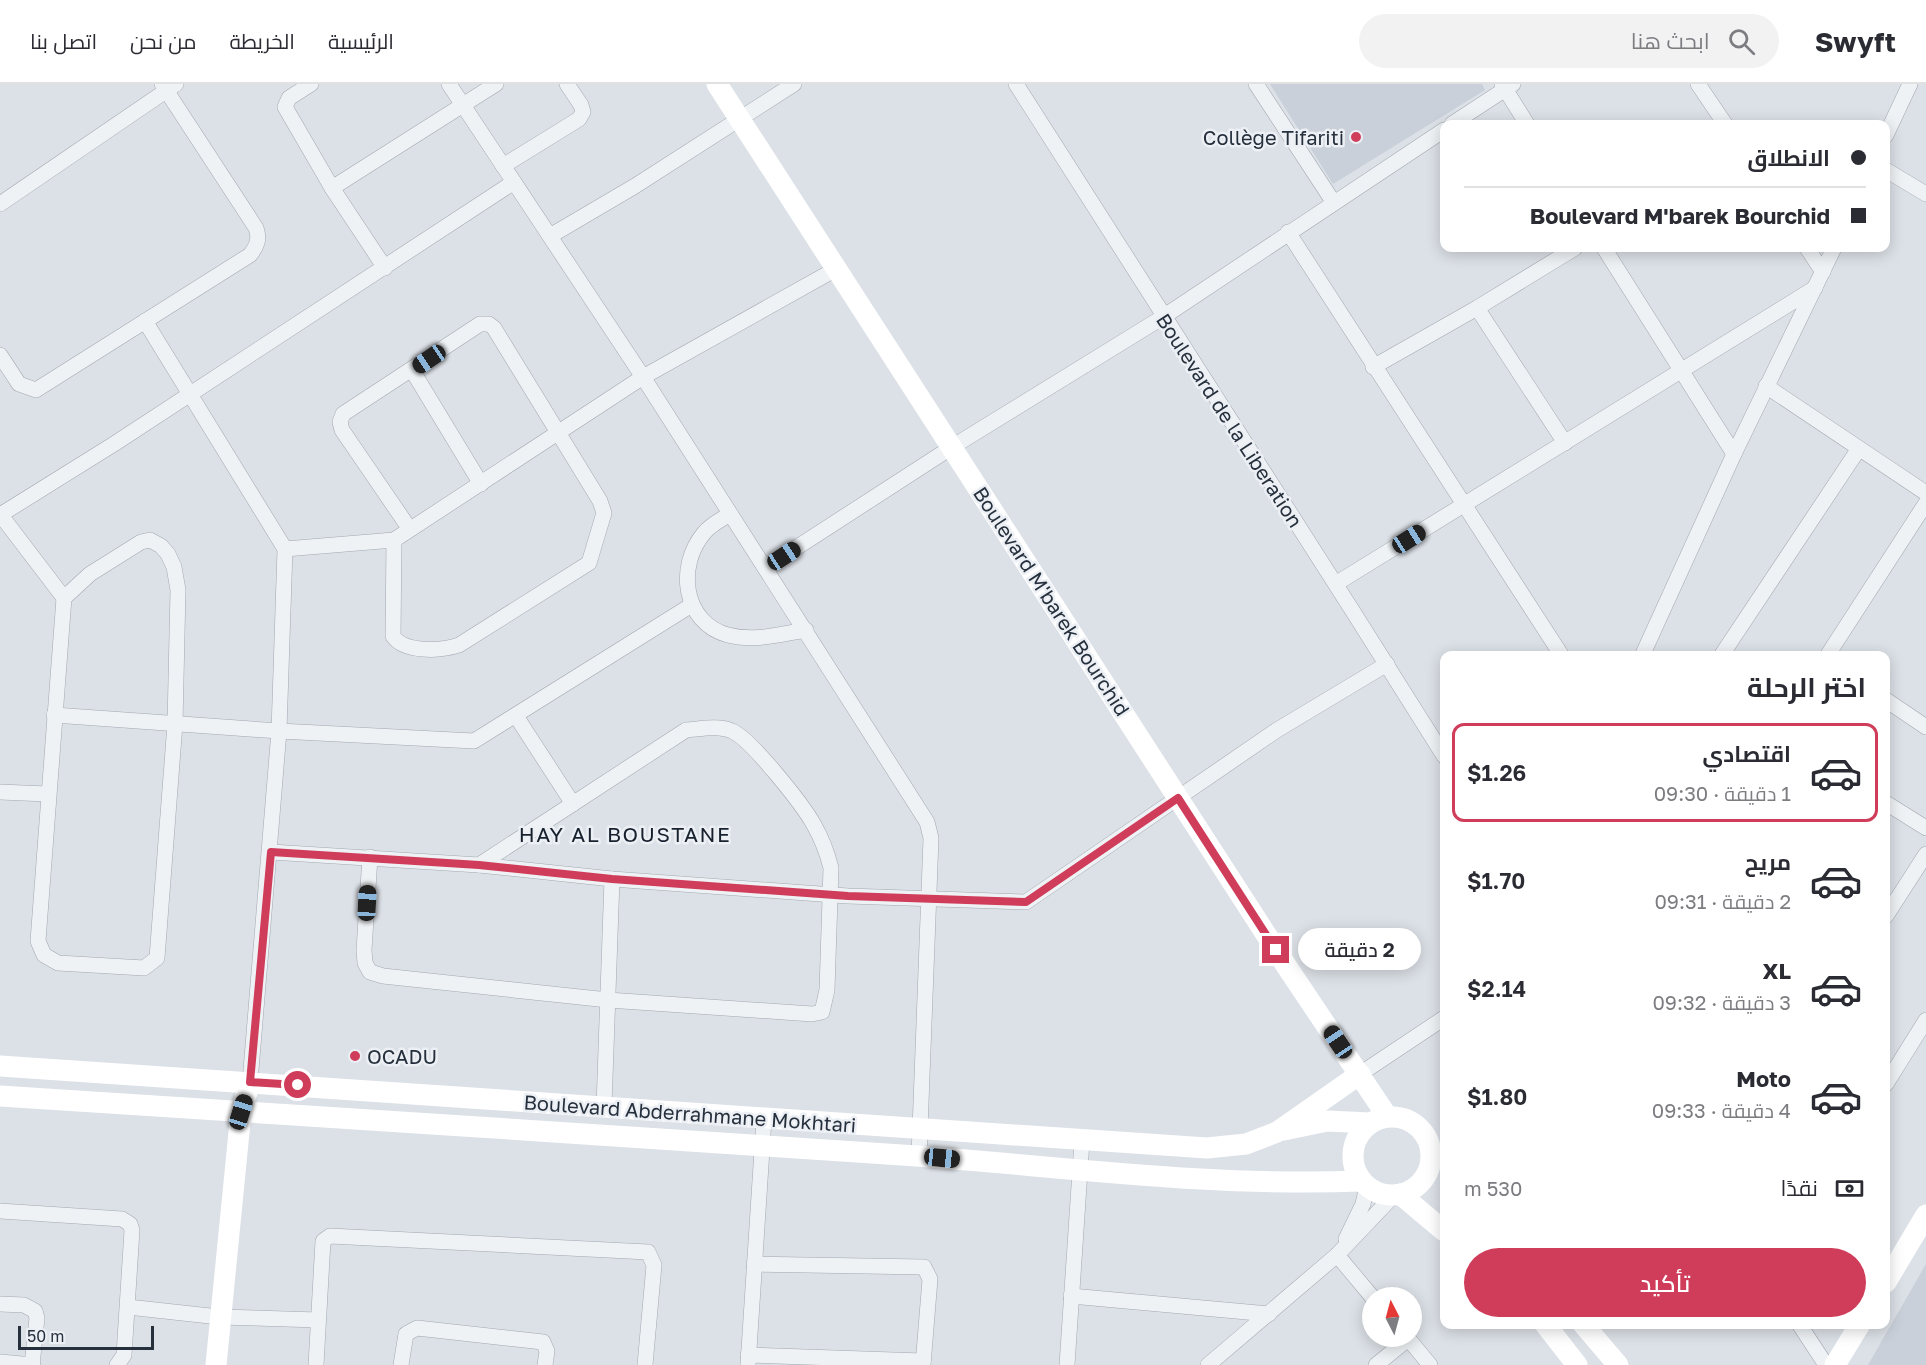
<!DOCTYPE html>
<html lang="ar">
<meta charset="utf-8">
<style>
:root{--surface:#fff;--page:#f2f2f3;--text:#2b2b33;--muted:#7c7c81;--line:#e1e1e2;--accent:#d03d5b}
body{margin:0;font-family:"Golos Text",Cairo,sans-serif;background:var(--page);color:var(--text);direction:rtl;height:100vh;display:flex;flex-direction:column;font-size:22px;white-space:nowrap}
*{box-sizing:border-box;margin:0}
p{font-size:20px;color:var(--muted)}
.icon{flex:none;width:33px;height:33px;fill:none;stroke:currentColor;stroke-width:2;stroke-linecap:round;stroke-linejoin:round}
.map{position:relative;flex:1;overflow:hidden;direction:ltr}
.drawer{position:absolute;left:1440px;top:567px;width:450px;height:678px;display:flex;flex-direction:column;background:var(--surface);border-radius:12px;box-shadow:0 3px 15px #0003;direction:rtl}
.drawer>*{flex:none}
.banner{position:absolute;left:1440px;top:36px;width:450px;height:132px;border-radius:12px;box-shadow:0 3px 15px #0003;direction:rtl;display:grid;align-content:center;height:132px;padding:0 24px;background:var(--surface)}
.needle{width:39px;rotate:354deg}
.buttons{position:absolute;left:1362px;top:1203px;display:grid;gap:12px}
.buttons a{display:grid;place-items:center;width:60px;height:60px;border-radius:50%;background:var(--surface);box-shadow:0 3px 15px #0003;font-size:30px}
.scale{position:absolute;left:18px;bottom:15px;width:136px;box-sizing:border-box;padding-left:6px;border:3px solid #26303d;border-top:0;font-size:16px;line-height:21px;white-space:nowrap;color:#26303d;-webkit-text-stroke:4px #ecf0f5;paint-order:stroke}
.end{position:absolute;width:27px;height:27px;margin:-14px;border:8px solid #d03d5b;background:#fff;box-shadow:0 0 0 3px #fff}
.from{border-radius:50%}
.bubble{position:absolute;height:42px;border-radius:21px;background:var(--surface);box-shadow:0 3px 15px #0003;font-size:20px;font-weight:600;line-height:42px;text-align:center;direction:rtl}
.car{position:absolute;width:18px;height:36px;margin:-18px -9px;border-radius:8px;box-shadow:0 0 4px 2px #0007;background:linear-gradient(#222 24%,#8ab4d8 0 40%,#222 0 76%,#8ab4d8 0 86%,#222 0)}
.banner b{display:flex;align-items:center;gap:21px;height:57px;font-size:22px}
.banner b+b{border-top:2px solid var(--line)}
.banner i{width:15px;height:15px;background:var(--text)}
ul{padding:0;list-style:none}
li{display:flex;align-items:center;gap:18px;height:99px;margin:0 12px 9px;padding:0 12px;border:3px solid transparent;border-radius:12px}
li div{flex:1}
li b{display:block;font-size:22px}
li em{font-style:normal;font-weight:600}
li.selected{border-color:var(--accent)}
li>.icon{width:54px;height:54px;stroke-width:1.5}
h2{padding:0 24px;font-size:27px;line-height:72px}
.pay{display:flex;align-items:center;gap:15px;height:66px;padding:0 24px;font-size:22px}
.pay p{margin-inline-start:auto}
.cta{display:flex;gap:12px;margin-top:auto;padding:12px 24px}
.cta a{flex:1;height:69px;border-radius:36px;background:var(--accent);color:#fff;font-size:24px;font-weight:600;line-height:69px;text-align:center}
header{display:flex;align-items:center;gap:36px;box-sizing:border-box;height:84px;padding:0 30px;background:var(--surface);border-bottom:2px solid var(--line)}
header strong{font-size:28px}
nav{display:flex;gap:33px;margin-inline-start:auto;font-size:21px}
.search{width:420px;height:54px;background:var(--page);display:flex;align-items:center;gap:15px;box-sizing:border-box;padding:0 21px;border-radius:33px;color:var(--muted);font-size:22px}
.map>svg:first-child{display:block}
</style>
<header>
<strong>Swyft</strong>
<div class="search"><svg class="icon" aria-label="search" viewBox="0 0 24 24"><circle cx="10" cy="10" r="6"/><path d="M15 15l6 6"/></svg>ابحث هنا</div>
<nav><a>الرئيسية</a><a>الخريطة</a><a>من نحن</a><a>اتصل بنا</a></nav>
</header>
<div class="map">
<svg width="1926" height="1281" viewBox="0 0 1926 1281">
<rect width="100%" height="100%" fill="#dce1e7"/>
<g fill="#cad0d9">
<polygon points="1270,0 1482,0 1485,6 1333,100"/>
<polygon points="1926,1180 1926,1281 1868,1281"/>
</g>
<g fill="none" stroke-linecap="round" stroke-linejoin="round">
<g stroke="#a2a8b1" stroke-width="16">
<g id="street">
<polyline points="311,0 289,14 285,23 332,104 385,184"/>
<polyline points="449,0 643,293 927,738 931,754 919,1072"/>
<path d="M1016,0C1159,224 1303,447 1444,672"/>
<polyline points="1256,0 1334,119"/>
<polyline points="1502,0 1527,40"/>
<polyline points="1698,0 1725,40"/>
<polyline points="1452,40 1513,0"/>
<polyline points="1886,51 1910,0"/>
<polyline points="503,82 579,35 583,28 581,21 567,0"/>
<polyline points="1886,86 1926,110"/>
<polyline points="332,104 496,0"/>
<polyline points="0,120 176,0"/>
<polyline points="1288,148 1562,572"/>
<polyline points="550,152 635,102 794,0"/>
<polyline points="1604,164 1734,370"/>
<polyline points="1807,164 1823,188"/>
<polyline points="1477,224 1565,359"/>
<polyline points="145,237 285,465 279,647 250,998"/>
<path d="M0,271L19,300L36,306L250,171C257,162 260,155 256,144L162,0"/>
<polyline points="1373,283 1477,224 1575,164"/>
<polyline points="412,286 481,400"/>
<polyline points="1766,302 1926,409"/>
<polyline points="0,430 64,514"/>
<path d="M730,430C722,435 710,441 704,449C676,482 683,539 728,551C754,558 781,550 806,546"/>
<polyline points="0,431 114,360 514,98"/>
<polygon points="150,456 161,462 168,470 174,483 178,506 175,640 157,874 144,884 58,879 44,871 38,857 64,514 90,490 141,458"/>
<path d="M394,456L393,552C404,569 441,567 459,561L589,479L604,429L600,417L494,244L489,240H480L343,330L340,338L342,346L409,444"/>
<polyline points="285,465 394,456 643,293 836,185"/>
<polyline points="765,484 952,363 1163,233 1444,46"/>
<polyline points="1337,499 1815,204"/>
<polyline points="1642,572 1734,370 1834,164"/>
<polyline points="1721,572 1858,366"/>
<polyline points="1827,572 1926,419"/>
<polyline points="1886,616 1926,643"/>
<polyline points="54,631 279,647 474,657 690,522"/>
<polyline points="516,632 573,720"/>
<polyline points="0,708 47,710"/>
<polyline points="1886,719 1926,744"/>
<polyline points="271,768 479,781 612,795 848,812 1026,818 1277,646 1387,580"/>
<path d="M370,773L364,866L365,879L370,888L383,892L608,916L812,930L822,928L827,906L831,784C827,768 822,755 814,741C803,721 751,655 732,647C719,641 700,645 686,646L479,781"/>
<polyline points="1886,832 1926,770"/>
<polyline points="1360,990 1444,934"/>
<polyline points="1886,1000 1926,936"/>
<polyline points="604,1022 612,795"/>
<polyline points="0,1127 122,1135 130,1140 132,1146 124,1271 117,1281"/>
<polyline points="1346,1155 1363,1120 1367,1102"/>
<polyline points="1337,1171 1373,1214"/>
<polyline points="754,1180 924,1183 930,1195 923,1281"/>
<polyline points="1071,1212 1269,1230"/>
<polyline points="0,1220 24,1221 35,1227 37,1234 32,1281"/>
<polyline points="128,1223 219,1233 318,1236"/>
<polyline points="1799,1240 1826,1281"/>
<polyline points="1406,1252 1430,1281"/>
<polyline points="748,1271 923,1277"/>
<polyline points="0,1278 33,1281"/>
<polyline points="316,1281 323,1157 330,1152 648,1168 654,1181 645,1281"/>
<polyline points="401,1281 406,1250 417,1244 543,1258 547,1267 545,1281"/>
<polyline points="748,1281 764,1035"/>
<polyline points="1067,1281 1082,1057"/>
<polyline points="1208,1281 1337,1171 1394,1111"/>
<polyline points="1376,1281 1408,1255"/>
</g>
</g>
<use href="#street" stroke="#eff2f5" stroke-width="15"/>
<g stroke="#fff" stroke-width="21">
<polyline points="717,0 1289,886 1387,1032"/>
<polyline points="0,982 1207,1064 1246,1060 1277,1048 1360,990"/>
<path d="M0,1012C306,1033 611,1050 917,1072C1065,1083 1213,1103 1361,1097"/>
<circle cx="1392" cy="1072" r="39"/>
<polyline points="1284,1046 1327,1037 1370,1039"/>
<polyline points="1400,1110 1444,1147"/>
<polyline points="1886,1198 1926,1131"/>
<polyline points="1545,1240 1577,1281"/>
<polyline points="1583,1240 1618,1281"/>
<polyline points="216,1281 241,1028 250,998"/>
<polyline points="1835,1281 1860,1240"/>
</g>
</g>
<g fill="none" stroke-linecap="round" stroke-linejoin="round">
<polyline stroke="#d03d5b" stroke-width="8" points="298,1001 250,998 271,768 479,781 612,795 848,812 1026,818 1178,714 1276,866"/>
</g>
<g fill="#d03d5b" stroke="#ecf0f5" stroke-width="2">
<circle cx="1356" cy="53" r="6"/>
<circle cx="355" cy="972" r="6"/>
</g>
<g text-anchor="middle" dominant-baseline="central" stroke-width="5" stroke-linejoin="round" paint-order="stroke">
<g font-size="20" fill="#26303d" stroke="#ecf0f5" text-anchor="end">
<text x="1344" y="53">Collège Tifariti</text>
<text x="367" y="972" text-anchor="start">OCADU</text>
</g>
<g font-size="20" fill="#26303d" stroke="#ecf0f5">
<text transform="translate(1230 336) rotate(57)">Boulevard de la Liberation</text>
<text transform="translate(1052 517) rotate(57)">Boulevard M'barek Bourchid</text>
<text transform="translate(690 1029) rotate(4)">Boulevard Abderrahmane Mokhtari</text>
</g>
<g font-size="21" letter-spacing="1.5" fill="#18212e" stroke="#ecf0f5">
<text x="625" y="750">HAY AL BOUSTANE</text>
</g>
</g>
</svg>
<div class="buttons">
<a><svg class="needle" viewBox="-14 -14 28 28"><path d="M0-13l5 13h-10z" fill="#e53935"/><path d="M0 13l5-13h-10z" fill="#7c7c81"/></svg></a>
</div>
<div class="scale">50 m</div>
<i class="end from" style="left:298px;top:1001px"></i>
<i class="end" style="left:1276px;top:866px"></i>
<div class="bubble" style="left:1298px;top:844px;width:123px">2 دقيقة</div>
<i class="car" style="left:429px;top:275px;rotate:236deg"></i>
<i class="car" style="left:1409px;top:455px;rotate:58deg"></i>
<i class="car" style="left:784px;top:472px;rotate:57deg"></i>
<i class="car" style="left:367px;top:819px;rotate:3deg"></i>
<i class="car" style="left:1338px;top:958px;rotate:326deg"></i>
<i class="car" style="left:241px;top:1028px;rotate:17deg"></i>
<i class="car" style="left:942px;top:1074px;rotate:96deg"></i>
<div class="banner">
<b><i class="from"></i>الانطلاق</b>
<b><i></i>Boulevard M'barek Bourchid</b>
</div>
<section class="drawer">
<h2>اختر الرحلة</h2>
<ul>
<li class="selected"><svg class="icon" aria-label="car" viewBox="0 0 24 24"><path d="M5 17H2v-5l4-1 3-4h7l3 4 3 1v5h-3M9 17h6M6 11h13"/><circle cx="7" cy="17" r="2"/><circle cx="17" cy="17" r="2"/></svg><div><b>اقتصادي</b><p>1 دقيقة · 09:30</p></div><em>$1.26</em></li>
<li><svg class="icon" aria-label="car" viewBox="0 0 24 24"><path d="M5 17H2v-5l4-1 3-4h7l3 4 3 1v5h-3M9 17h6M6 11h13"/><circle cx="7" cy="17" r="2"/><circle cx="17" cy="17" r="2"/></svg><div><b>مريح</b><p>2 دقيقة · 09:31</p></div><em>$1.70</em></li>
<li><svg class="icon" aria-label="car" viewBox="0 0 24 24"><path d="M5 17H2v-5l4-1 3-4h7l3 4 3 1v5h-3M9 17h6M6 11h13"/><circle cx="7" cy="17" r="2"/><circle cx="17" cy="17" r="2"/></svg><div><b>XL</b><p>3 دقيقة · 09:32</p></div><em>$2.14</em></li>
<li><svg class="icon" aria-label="car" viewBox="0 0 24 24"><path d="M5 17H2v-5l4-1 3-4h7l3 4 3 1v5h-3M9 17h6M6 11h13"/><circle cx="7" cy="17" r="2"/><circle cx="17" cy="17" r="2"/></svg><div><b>Moto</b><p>4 دقيقة · 09:33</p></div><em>$1.80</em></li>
</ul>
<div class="pay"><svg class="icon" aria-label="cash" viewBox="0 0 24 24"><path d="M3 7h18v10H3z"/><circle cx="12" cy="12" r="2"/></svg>نقدًا<p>530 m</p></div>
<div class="cta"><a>تأكيد</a></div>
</section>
</div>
